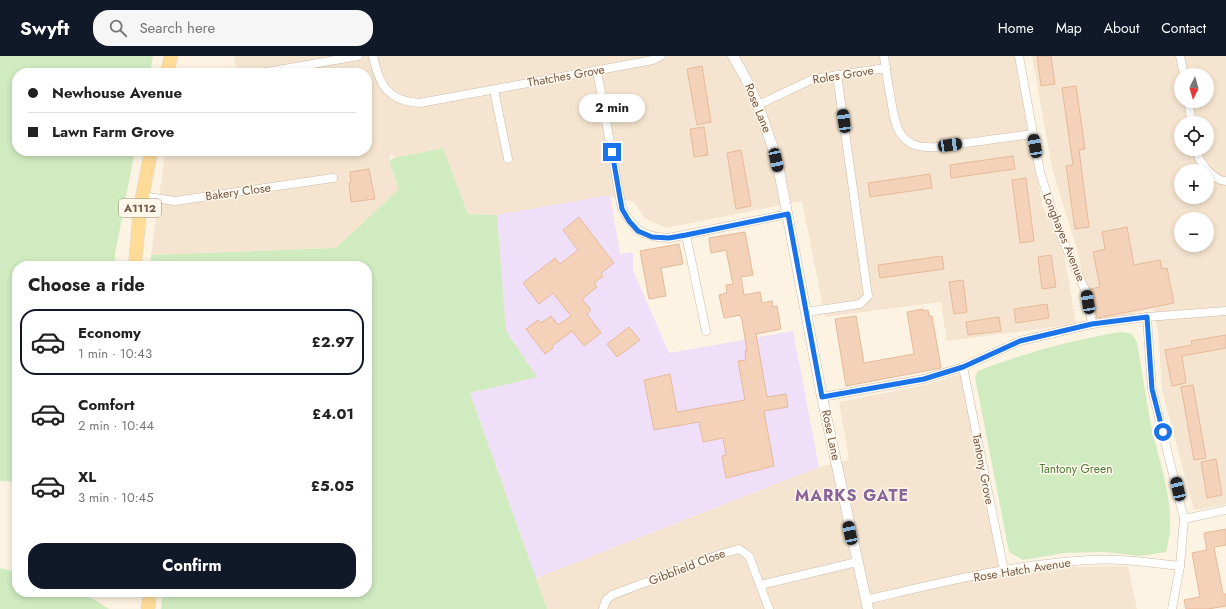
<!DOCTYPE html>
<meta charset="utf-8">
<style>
:root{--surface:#fff;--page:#f6f6f6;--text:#222;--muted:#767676;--line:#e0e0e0;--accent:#111827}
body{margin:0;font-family:Jost,sans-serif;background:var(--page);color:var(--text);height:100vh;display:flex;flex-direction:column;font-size:15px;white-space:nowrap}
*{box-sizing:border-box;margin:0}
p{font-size:13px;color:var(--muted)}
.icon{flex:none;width:22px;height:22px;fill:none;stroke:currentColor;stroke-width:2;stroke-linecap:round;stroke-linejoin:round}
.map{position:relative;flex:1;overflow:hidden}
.side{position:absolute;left:12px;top:205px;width:360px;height:336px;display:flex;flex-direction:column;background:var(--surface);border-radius:16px;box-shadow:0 2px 6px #0003}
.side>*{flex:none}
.banner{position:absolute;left:12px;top:12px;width:360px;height:88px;border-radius:16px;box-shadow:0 2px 6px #0003;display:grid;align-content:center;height:88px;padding:0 16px;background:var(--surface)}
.needle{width:26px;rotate:185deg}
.buttons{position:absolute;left:1174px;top:12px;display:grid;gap:8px}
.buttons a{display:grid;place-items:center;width:40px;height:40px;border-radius:50%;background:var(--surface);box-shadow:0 2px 6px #0003;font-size:20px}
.end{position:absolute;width:18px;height:18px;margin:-9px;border:5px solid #1a73e8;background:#fff;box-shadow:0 0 0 2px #fff}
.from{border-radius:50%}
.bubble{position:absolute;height:28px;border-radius:14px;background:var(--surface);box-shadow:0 2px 6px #0003;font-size:13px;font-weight:700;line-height:28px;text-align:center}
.car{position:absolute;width:12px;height:24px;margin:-12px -6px;border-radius:5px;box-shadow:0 0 3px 1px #0007;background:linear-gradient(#222 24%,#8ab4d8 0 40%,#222 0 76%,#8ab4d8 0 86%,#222 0)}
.banner b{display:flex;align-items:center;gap:14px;height:38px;font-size:15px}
.banner b+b{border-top:1px solid var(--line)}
.banner i{width:10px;height:10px;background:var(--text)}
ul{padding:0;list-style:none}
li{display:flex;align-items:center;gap:12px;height:66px;margin:0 8px 6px;padding:0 8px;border:2px solid transparent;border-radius:16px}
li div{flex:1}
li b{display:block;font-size:15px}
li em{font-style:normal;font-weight:700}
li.active{border-color:var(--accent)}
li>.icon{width:36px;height:36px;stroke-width:1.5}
h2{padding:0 16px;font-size:18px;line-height:48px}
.cta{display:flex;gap:8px;margin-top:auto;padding:8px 16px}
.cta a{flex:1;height:46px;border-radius:16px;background:var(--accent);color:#fff;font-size:16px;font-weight:700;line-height:46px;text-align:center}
header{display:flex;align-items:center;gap:24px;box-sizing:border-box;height:56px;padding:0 20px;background:var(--accent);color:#fff}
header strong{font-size:19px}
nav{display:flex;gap:22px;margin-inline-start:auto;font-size:14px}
.search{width:280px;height:36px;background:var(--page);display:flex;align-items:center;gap:10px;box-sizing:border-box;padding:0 14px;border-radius:16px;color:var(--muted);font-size:15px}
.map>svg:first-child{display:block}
</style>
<header>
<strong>Swyft</strong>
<div class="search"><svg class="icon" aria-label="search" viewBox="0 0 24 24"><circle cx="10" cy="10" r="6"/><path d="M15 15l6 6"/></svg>Search here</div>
<nav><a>Home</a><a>Map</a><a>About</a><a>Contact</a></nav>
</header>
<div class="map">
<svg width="1226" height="553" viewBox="0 0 1226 553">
<rect width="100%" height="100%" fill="#fdf3e2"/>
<g fill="#f5e5d0" fill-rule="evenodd">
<polygon points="234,0 1015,0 1030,88 1043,150 1064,198 1076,268 947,285 941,246 825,261 802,145 666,172 645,163 634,146 610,140 497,159 468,158 443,92 394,102 391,97 389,105 399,133 336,192 151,199 165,99 183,95 367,95 367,17 230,17 237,16"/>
<path d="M1032,0H1226V448L1194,454L1162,334L1158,274L1153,253L1094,266L1076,190L1052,112ZM1181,19H1207V45H1181ZM1181,67H1207V93H1181ZM1181,115H1207V141H1181ZM1181,163H1207V189H1181Z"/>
<polygon points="963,317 1002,522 1068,511 1128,510 1137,553 547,553 536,522 819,411 849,404 839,346 925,329"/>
</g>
<polygon fill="#f0dff9" points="610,139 620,198 633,196 633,214 669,297 793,275 819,411 536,522 470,337 537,321 506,275 497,159"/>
<g fill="#d0ebc0">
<polygon points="0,0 153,0 150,17 17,17 17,95 135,95 115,198 115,210 17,210 17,426 0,425"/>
<polygon points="443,92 468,158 497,159 506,275 537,321 470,337 547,553 161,553 162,536 367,536 367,210 150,210 151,199 336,192 399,133 389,105 394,102"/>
<path d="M1121,276L1132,278L1137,286C1142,315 1146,344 1152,373C1161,414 1178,454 1166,496L1140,500L1104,496L1064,497L1023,504L1009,496L975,321L978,315C1025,297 1071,284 1121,276Z"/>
<polygon points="0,512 17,516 17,536 82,536 109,553 0,553"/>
</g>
<g fill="#f3d2b9" stroke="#e6b999">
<polygon points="1037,0 1051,0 1055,28 1041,30"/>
<polygon points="702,10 711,66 697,69 687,13"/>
<polygon points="1076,30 1085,93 1079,94 1089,171 1075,173 1066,110 1073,109 1062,32"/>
<polygon points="704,71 708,99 694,101 690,73"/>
<polygon points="741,94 751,150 736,153 727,97"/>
<polygon points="1013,100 1015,113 951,122 950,109"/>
<polygon points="369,113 375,143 351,146 349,127 351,127 350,116"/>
<polygon points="930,118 932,132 870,141 868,127"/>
<polygon points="1026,122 1034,185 1020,187 1012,124"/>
<polygon points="579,161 614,207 601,217 603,220 594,227 597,231 582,243 591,254 587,258 601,277 584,290 572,275 552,290 553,292 545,298 526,273 538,264 541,267 551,260 558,269 571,260 553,237 539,248 523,227 555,202 560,208 578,194 563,174"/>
<polygon points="1127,171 1134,209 1160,204 1162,213 1167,212 1174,247 1097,262 1091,233 1100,231 1093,196 1105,193 1102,176"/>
<polygon points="745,176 753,219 741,221 744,239 760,236 762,247 772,245 773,251 777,250 781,273 756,278 767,341 786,338 788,351 764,355 774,410 726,422 722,400 726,399 723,382 703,386 699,366 654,374 644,324 670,318 677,356 745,344 738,305 746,304 745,295 747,295 742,264 740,259 724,262 719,239 727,237 726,229 733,228 726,194 711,197 709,182"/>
<polygon points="679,188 683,208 661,212 666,240 649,243 640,195"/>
<polygon points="1051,199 1056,231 1042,233 1038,201"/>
<polygon points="942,200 944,213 880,222 878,209"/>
<polygon points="963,224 967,256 954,258 949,226"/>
<polygon points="1047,248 1049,262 1016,267 1014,253"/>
<polygon points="923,253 923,255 928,254 929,260 932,260 941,312 846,330 835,263 856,260 864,307 914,298 907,256"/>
<polygon points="999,261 1001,275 968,279 966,266"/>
<polygon points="629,271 640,284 617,301 607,288"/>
<polygon points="1226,279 1226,292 1182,300 1186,327 1172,330 1165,294 1192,289 1191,285"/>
<polygon points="1193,329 1206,402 1194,404 1181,331"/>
<polygon points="1216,403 1222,439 1207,442 1201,406"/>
<polygon points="1226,473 1226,489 1214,491 1223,538 1226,538 1226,550 1208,553 1186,553 1184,544 1200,541 1192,497 1207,494 1204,477"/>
</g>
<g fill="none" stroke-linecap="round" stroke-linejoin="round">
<g stroke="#cebba8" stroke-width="9">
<g id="minor">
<path d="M373,0C379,29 388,45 420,47L653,4L661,0"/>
<path d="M884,0C886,14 888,29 891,43C895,72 900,94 936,91L1033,78"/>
<polyline points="1019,0 1040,116 1058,173 1086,236 1092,268"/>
<polyline points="1180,0 1184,19"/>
<path d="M597,15L622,153C635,175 643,181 669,182L788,158"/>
<polyline points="261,17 358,0"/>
<polyline points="494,34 508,103"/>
<polyline points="1188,45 1192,67"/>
<polyline points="758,49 813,23 886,12"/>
<path d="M1196,93C1198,105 1213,125 1226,125"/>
<polyline points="142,140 175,145 333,122"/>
<polyline points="686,179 706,275"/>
<polyline points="806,256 860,248 868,240 837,19"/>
<polyline points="1147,261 1152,333 1184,463 1180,510 1172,553"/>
<polyline points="963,311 1004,515"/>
<polyline points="822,341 924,323 963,311 1020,285 1092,268 1147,261 1226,255"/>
<polyline points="1184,463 1226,454"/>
<polyline points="760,529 857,506"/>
<path d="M866,544C939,527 1014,508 1089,504C1120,502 1150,507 1180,510"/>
<polyline points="603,553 606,544 612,539 721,498 739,493 749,500 769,553"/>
</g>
</g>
<g stroke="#cebba8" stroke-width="11">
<polyline id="tertiary" points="733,0 747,25 758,49 777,104 822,341 868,553"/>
</g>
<g stroke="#dbd4cf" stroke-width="14">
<g id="primary">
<polyline points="167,17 171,0"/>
<polyline points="135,210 140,153 151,95"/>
<polyline points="148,553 150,536"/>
</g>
</g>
<use href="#minor" stroke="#fff" stroke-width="8"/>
<use href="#tertiary" stroke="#fff" stroke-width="10"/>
<use href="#primary" stroke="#fedc98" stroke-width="13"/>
</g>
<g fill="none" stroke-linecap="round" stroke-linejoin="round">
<polyline stroke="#1a73e8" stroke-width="5" points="612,96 622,153 629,165 638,175 652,181 669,182 686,179 788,158 822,341 924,323 963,311 1020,285 1092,268 1147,261 1152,333 1163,376"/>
</g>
<g text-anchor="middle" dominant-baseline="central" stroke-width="3" stroke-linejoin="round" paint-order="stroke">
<rect fill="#fff7e9" stroke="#9e8978" stroke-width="1" x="119" y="143" width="42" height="18" rx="3"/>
<g font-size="11" font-weight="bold" fill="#755a48">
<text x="140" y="152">A1112</text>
</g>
<g font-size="12" fill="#755a48" stroke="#fff7e9">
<text transform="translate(843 19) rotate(-9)">Roles Grove</text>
<text transform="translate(566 20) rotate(-10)">Thatches Grove</text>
<text transform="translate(758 52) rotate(68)">Rose Lane</text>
<text transform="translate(238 136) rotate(-8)">Bakery Close</text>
<text transform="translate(1064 181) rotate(68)">Longhayes Avenue</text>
<text transform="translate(831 379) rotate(78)">Rose Lane</text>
<text transform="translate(983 413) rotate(79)">Tantony Grove</text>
<text transform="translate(687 511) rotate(-21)">Gibbfield Close</text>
<text transform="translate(1022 514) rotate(-9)">Rose Hatch Avenue</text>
</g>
<g font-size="12" fill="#4f7b3f" stroke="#fff7e9">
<text x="1076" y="413">Tantony Green</text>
</g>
<g font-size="16" font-weight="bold" letter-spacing="1" fill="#896399" stroke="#fff7e9">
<text x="852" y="439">MARKS GATE</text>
</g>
</g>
</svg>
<div class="buttons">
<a><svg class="needle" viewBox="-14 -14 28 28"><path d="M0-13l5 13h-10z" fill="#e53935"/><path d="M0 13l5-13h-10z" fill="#767676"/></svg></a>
<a><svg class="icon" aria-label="locate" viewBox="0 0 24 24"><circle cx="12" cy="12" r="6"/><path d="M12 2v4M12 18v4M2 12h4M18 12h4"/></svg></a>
<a>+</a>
<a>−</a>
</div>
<i class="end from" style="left:1163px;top:376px"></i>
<i class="end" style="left:612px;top:96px"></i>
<div class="bubble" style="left:579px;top:38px;width:66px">2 min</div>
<i class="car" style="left:844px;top:65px;rotate:352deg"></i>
<i class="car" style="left:950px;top:89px;rotate:82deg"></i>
<i class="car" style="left:1035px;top:90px;rotate:350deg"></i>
<i class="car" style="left:776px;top:104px;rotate:168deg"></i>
<i class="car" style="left:1088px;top:246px;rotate:351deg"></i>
<i class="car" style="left:1178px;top:433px;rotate:347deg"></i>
<i class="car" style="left:850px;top:477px;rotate:348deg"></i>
<div class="banner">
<b><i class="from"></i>Newhouse Avenue</b>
<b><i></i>Lawn Farm Grove</b>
</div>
<section class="side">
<h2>Choose a ride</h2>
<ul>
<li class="active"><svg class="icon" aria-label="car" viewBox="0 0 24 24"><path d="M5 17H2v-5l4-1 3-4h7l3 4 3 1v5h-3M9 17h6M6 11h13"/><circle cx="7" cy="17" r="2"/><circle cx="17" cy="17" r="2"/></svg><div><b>Economy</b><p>1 min · 10:43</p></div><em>£2.97</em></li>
<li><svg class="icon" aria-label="car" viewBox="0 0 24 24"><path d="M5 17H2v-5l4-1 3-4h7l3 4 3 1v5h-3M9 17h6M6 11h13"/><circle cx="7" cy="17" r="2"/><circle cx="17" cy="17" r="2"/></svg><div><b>Comfort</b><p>2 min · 10:44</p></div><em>£4.01</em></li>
<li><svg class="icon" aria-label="car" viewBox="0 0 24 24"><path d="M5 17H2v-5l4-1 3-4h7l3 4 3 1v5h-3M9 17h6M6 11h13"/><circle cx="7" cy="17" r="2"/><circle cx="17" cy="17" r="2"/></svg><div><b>XL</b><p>3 min · 10:45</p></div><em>£5.05</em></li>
</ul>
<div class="cta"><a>Confirm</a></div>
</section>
</div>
